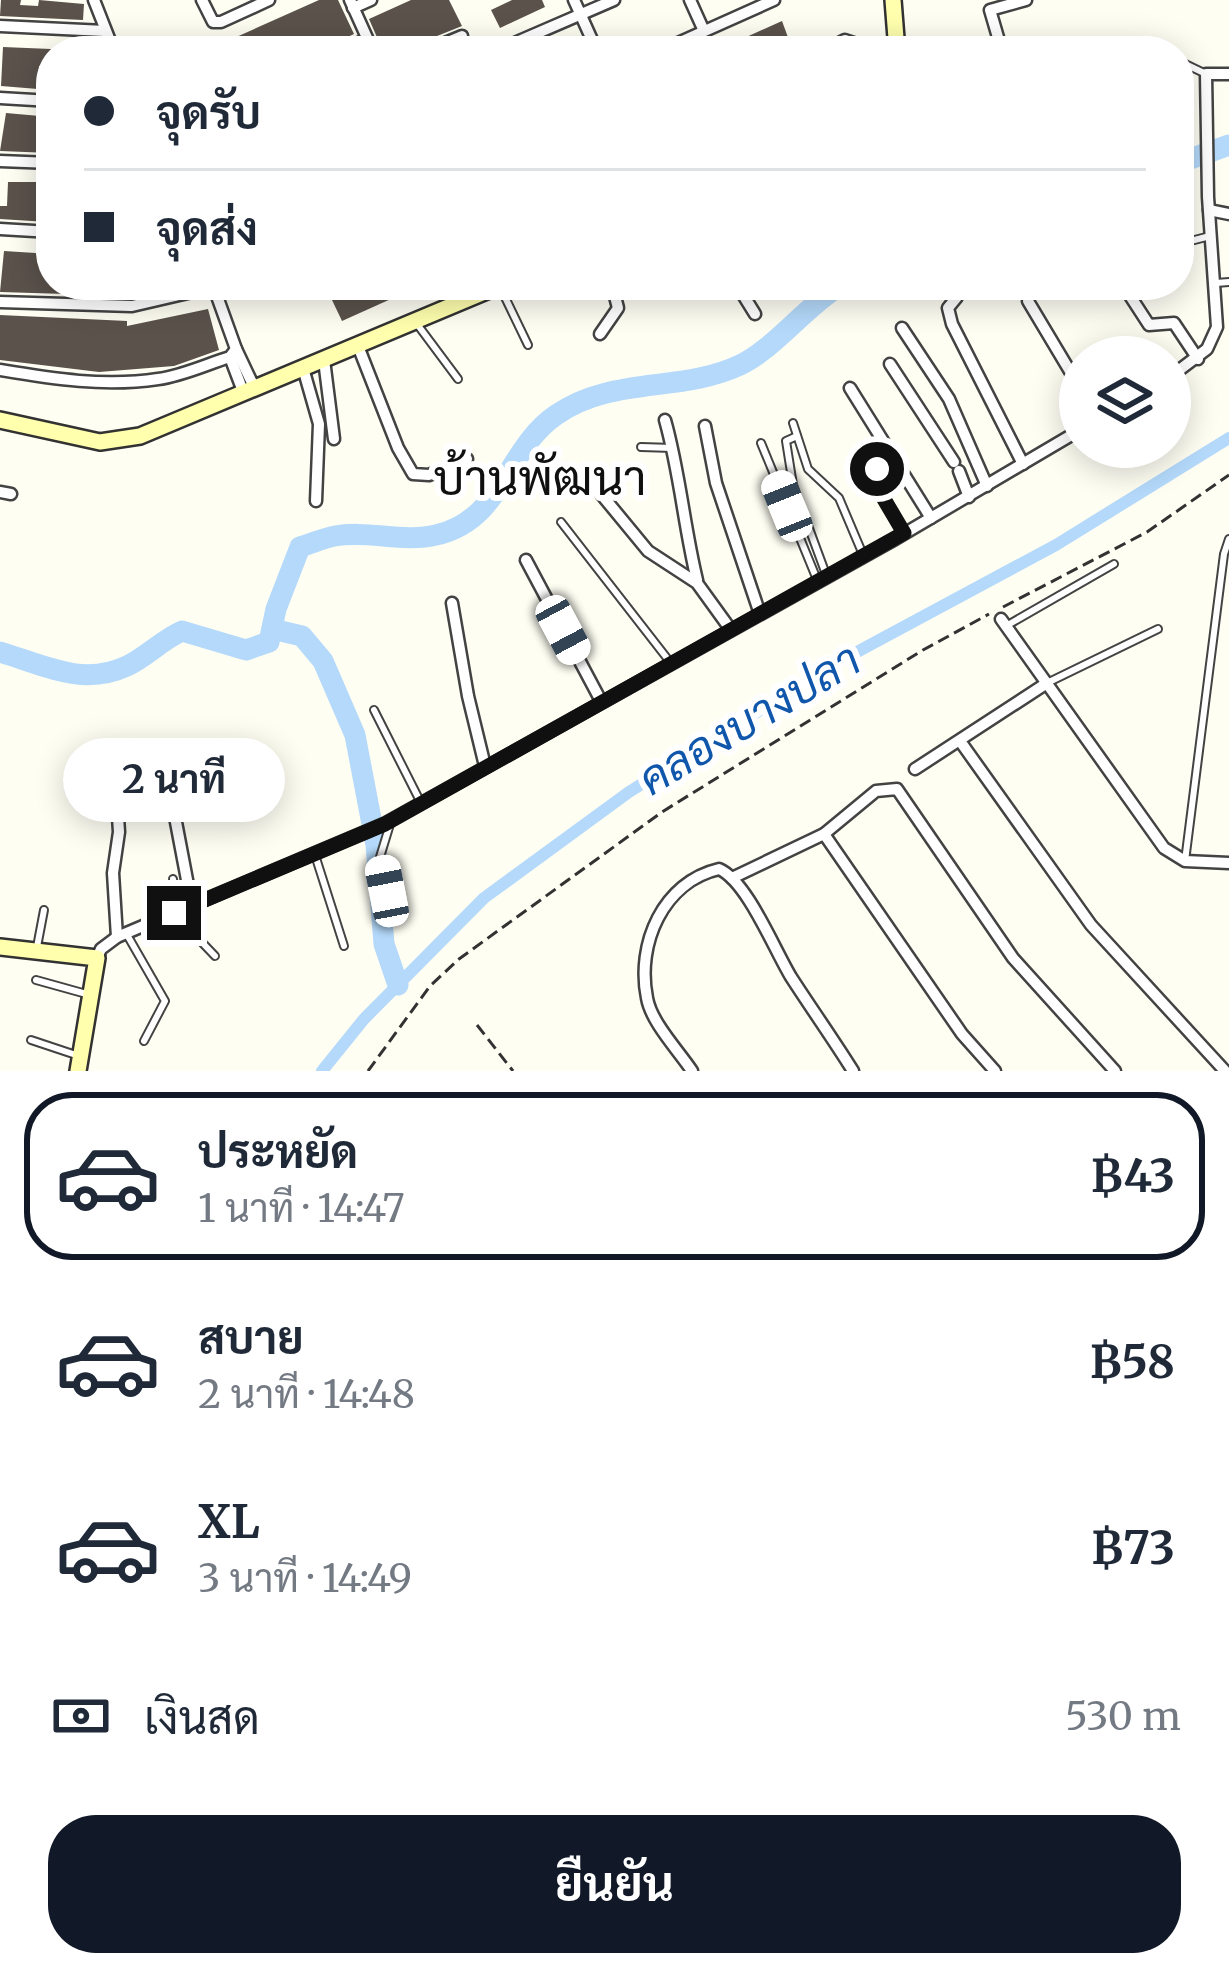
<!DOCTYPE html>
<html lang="th">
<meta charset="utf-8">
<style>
:root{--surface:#fff;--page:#f6f6f7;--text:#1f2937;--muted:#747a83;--line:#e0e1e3;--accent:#111827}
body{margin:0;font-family:Merriweather,Sarabun,serif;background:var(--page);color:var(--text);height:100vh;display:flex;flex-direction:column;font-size:45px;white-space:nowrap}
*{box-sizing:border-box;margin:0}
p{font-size:39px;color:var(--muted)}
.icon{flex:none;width:66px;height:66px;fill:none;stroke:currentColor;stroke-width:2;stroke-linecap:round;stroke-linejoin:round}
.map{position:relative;height:1071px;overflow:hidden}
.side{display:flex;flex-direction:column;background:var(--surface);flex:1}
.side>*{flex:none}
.hud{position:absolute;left:36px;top:36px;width:1158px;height:264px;border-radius:48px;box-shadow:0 6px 30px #0003;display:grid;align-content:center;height:264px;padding:0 48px;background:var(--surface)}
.fabs{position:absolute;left:1059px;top:336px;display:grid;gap:24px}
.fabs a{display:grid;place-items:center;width:132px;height:132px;border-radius:50%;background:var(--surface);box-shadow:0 6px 30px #0003;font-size:60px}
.end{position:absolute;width:54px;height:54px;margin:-27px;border:15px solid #101010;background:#fff;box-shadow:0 0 0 6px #fff}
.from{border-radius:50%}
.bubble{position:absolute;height:84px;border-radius:42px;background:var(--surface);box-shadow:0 6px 30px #0003;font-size:39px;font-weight:700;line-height:84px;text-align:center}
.car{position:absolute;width:36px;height:72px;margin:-36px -18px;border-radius:15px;box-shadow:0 0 9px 3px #0007;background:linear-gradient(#fff 24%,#345 0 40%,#fff 0 76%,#345 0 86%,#fff 0)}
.hud b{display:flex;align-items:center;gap:42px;height:114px;font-size:45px}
.hud b+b{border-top:3px solid var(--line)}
.hud i{width:30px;height:30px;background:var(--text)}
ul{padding:21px 0 0;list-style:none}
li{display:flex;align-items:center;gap:36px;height:168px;margin:0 24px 18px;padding:0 24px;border:6px solid transparent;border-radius:48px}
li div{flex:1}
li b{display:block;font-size:45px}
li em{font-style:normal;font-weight:700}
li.selected{border-color:var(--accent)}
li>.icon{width:108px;height:108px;stroke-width:1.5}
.pay{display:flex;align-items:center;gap:30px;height:132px;padding:0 48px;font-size:45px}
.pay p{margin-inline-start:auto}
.button{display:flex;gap:24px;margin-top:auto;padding:24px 48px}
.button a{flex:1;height:138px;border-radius:48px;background:var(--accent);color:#fff;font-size:48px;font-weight:700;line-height:138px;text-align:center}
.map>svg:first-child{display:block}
</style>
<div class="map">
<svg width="1229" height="1071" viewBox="0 0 1229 1071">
<rect width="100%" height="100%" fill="#fffef3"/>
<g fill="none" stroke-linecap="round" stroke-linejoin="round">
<polyline stroke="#b4d9fa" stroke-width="12" points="322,1071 364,1019 484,898 629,792 829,667 1056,545 1229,438"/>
<g stroke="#b4d9fa" stroke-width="21">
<polyline points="1179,163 1229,145"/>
<polyline points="272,629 302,636 323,661 355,735 376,845 384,944 398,985"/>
<path d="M0,652C44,665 82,687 127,666C146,657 162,640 182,631L246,650L269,642L276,609L300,547C311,544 323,538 335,536C367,530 404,543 436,535C503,520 506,449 556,415C611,376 681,393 740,365C773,350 807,305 841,285"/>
</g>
</g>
<g fill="#5a524b">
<polygon points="1,0 21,0 20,5 38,6 39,0 84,4 83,20 0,16"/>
<polygon points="319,0 338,0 354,34 335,43 330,51 280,51 274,46 263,51 205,51"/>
<polygon points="411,0 449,0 462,26 422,42 416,51 383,51 369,19"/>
<polygon points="512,0 542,0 545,7 500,28 491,10"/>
<polygon points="782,21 793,51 748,51 742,39"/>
<polygon points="3,47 51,49 51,66 39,66 38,89 1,86"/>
<polygon points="6,113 51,117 51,153 0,151"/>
<polygon points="8,182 51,182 48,222 0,219 0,206 7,206"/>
<polygon points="4,251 51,254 51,285 178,285 131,296 0,292"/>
<polygon points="368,285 422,285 342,321 332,300"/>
<polygon points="208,309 219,350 174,366 99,372 0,360 0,315 127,321 127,326"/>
</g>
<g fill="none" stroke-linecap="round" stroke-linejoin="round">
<g stroke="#434343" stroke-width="10">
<g id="lane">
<polyline points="1111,51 1148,51"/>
<polyline points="1179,61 1206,74"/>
<polyline points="1179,244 1210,236"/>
<polyline points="1216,283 1229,282"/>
<polyline points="501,289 528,345"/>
<polyline points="417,324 458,379"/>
<polyline points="793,423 808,469 839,498 864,557"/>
<polyline points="797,436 786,441 793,485 827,577"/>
<polyline points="761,443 818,582"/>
<polyline points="641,447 673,448"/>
<polyline points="878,448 881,493 904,534"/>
<polyline points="561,522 670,662"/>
<polyline points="1006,626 1114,564"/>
<polyline points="1047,683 1158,629"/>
<polyline points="374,710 421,803"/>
<polyline points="315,855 344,946"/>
<polyline points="1185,861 1224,554 1229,539"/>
<polyline points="173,879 178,912"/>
<polyline points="387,891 380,857 391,821"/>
<polyline points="174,913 215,956"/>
<polyline points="126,933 165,1001 144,1041"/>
<polyline points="37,947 44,910"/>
<polyline points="36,980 90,995"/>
<polyline points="31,1040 79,1056"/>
</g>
</g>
<g stroke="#434343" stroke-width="15">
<g id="street">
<polyline points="94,0 114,51"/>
<polyline points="202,0 213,22 221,22 269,0"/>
<polyline points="350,0 373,51"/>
<polyline points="574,0 597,51"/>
<polyline points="690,0 704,31"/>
<polyline points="353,8 371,0"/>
<polyline points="0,26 105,31"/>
<polyline points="340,51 367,39"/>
<polyline points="426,51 462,36"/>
<polyline points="496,51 614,0"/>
<polyline points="660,51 774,0"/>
<polyline points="824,51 845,40 854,43 858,51"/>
<polyline points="1002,51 990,10 1026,0"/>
<polyline points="0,98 51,101"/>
<polyline points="0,161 51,163"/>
<polyline points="1209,210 1229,214"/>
<polyline points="0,229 51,232"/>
<polyline points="737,285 755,314"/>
<polyline points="1123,285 1149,325 1174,323 1198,359"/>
<polyline points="957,297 948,308 952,324 1023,464"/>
<polyline points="1028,301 1080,388"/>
<polyline points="0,302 132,306 214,287"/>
<polyline points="902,328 949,399 987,486"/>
<polyline points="600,334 618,308 612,285"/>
<polyline points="358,346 398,448 413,474 429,475 467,459"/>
<polyline points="236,349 255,389"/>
<polyline points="230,357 244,394"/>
<polyline points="324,360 334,439"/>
<polyline points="890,364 954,462"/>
<polyline points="303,368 319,424 316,501"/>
<path d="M0,370C53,379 105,387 158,379C182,376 207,364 230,357L236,349L213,285"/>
<polyline points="1170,377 1207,349 1217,327 1208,197 1206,74 1229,74"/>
<polyline points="850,388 931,518"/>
<path d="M665,420C680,473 684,527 697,580"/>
<polyline points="705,426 716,483 760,614"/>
<polyline points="959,471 969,497"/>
<polyline points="0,492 11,494"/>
<polyline points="601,494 648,551 697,583 731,630"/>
<polyline points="526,560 601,701"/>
<polyline points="452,603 468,696 485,766"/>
<polyline points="1001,619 1164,848 1185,861 1229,863"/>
<polyline points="960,741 1091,925 1225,1071"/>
<polyline points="163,754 192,906"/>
<polyline points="915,769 1047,683"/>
<polyline points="116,786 119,832 113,873 117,937"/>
<polyline points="824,834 962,1034 995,1071"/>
<polyline points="732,878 824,834 876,791 897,789 1013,958 1115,1071"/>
<polyline points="97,958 101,949 117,937 384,824 890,542 1080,430"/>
<path d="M692,1071C678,1050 651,1022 647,998C636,944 663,882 719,869C747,881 774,949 791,977C811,1008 833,1039 853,1071"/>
</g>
</g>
<g stroke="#323232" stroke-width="20">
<g id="secondary">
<polyline points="893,0 897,51"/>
<polyline points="0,420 100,442 140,436 501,285"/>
<polyline points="0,947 97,958 78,1071"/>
</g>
</g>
<g stroke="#323232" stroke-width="3" stroke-dasharray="12 6" stroke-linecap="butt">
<polyline points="1003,607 1147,532 1229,475"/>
<polyline points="477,1025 513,1071"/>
<polyline points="368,1071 430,986 459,959 662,812 923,650 989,614"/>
</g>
<use href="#lane" stroke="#fff" stroke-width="6"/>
<use href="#street" stroke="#fff" stroke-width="10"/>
<use href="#secondary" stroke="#ffffae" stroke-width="15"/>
</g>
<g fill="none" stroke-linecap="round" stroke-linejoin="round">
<polyline stroke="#101010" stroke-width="15" points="174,913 385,824 904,533 881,494 877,469"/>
</g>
<g text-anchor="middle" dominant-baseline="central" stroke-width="12" stroke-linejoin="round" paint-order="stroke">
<g font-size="45" font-style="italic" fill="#1057ac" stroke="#fff">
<text transform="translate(749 719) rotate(-31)">คลองบางปลา</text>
</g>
<g font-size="48" fill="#101010" stroke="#fff">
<text x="540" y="478">บ้านพัฒนา</text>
</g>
</g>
</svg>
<div class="fabs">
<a><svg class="icon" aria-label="layers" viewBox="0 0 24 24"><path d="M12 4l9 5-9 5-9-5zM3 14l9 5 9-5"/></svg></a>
</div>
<i class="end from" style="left:877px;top:469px"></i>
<i class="end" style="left:174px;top:913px"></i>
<div class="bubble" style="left:63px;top:738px;width:222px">2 นาที</div>
<i class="car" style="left:787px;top:506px;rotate:338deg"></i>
<i class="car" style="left:563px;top:630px;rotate:152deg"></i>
<i class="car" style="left:387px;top:891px;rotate:349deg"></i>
<div class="hud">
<b><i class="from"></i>จุดรับ</b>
<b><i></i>จุดส่ง</b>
</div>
</div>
<section class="side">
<ul>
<li class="selected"><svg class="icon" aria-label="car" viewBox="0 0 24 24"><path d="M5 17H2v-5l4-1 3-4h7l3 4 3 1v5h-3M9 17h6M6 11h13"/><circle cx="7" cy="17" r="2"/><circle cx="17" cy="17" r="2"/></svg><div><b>ประหยัด</b><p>1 นาที · 14:47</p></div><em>฿43</em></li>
<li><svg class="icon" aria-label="car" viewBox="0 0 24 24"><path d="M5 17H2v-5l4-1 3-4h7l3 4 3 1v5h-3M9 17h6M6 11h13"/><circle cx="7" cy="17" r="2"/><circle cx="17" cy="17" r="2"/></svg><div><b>สบาย</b><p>2 นาที · 14:48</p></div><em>฿58</em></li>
<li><svg class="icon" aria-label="car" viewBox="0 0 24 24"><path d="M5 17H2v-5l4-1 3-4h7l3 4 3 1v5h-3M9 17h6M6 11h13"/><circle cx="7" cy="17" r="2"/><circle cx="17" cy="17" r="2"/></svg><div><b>XL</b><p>3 นาที · 14:49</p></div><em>฿73</em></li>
</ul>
<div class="pay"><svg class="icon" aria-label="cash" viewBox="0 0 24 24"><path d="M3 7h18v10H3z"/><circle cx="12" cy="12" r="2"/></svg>เงินสด<p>530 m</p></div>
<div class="button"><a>ยืนยัน</a></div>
</section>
